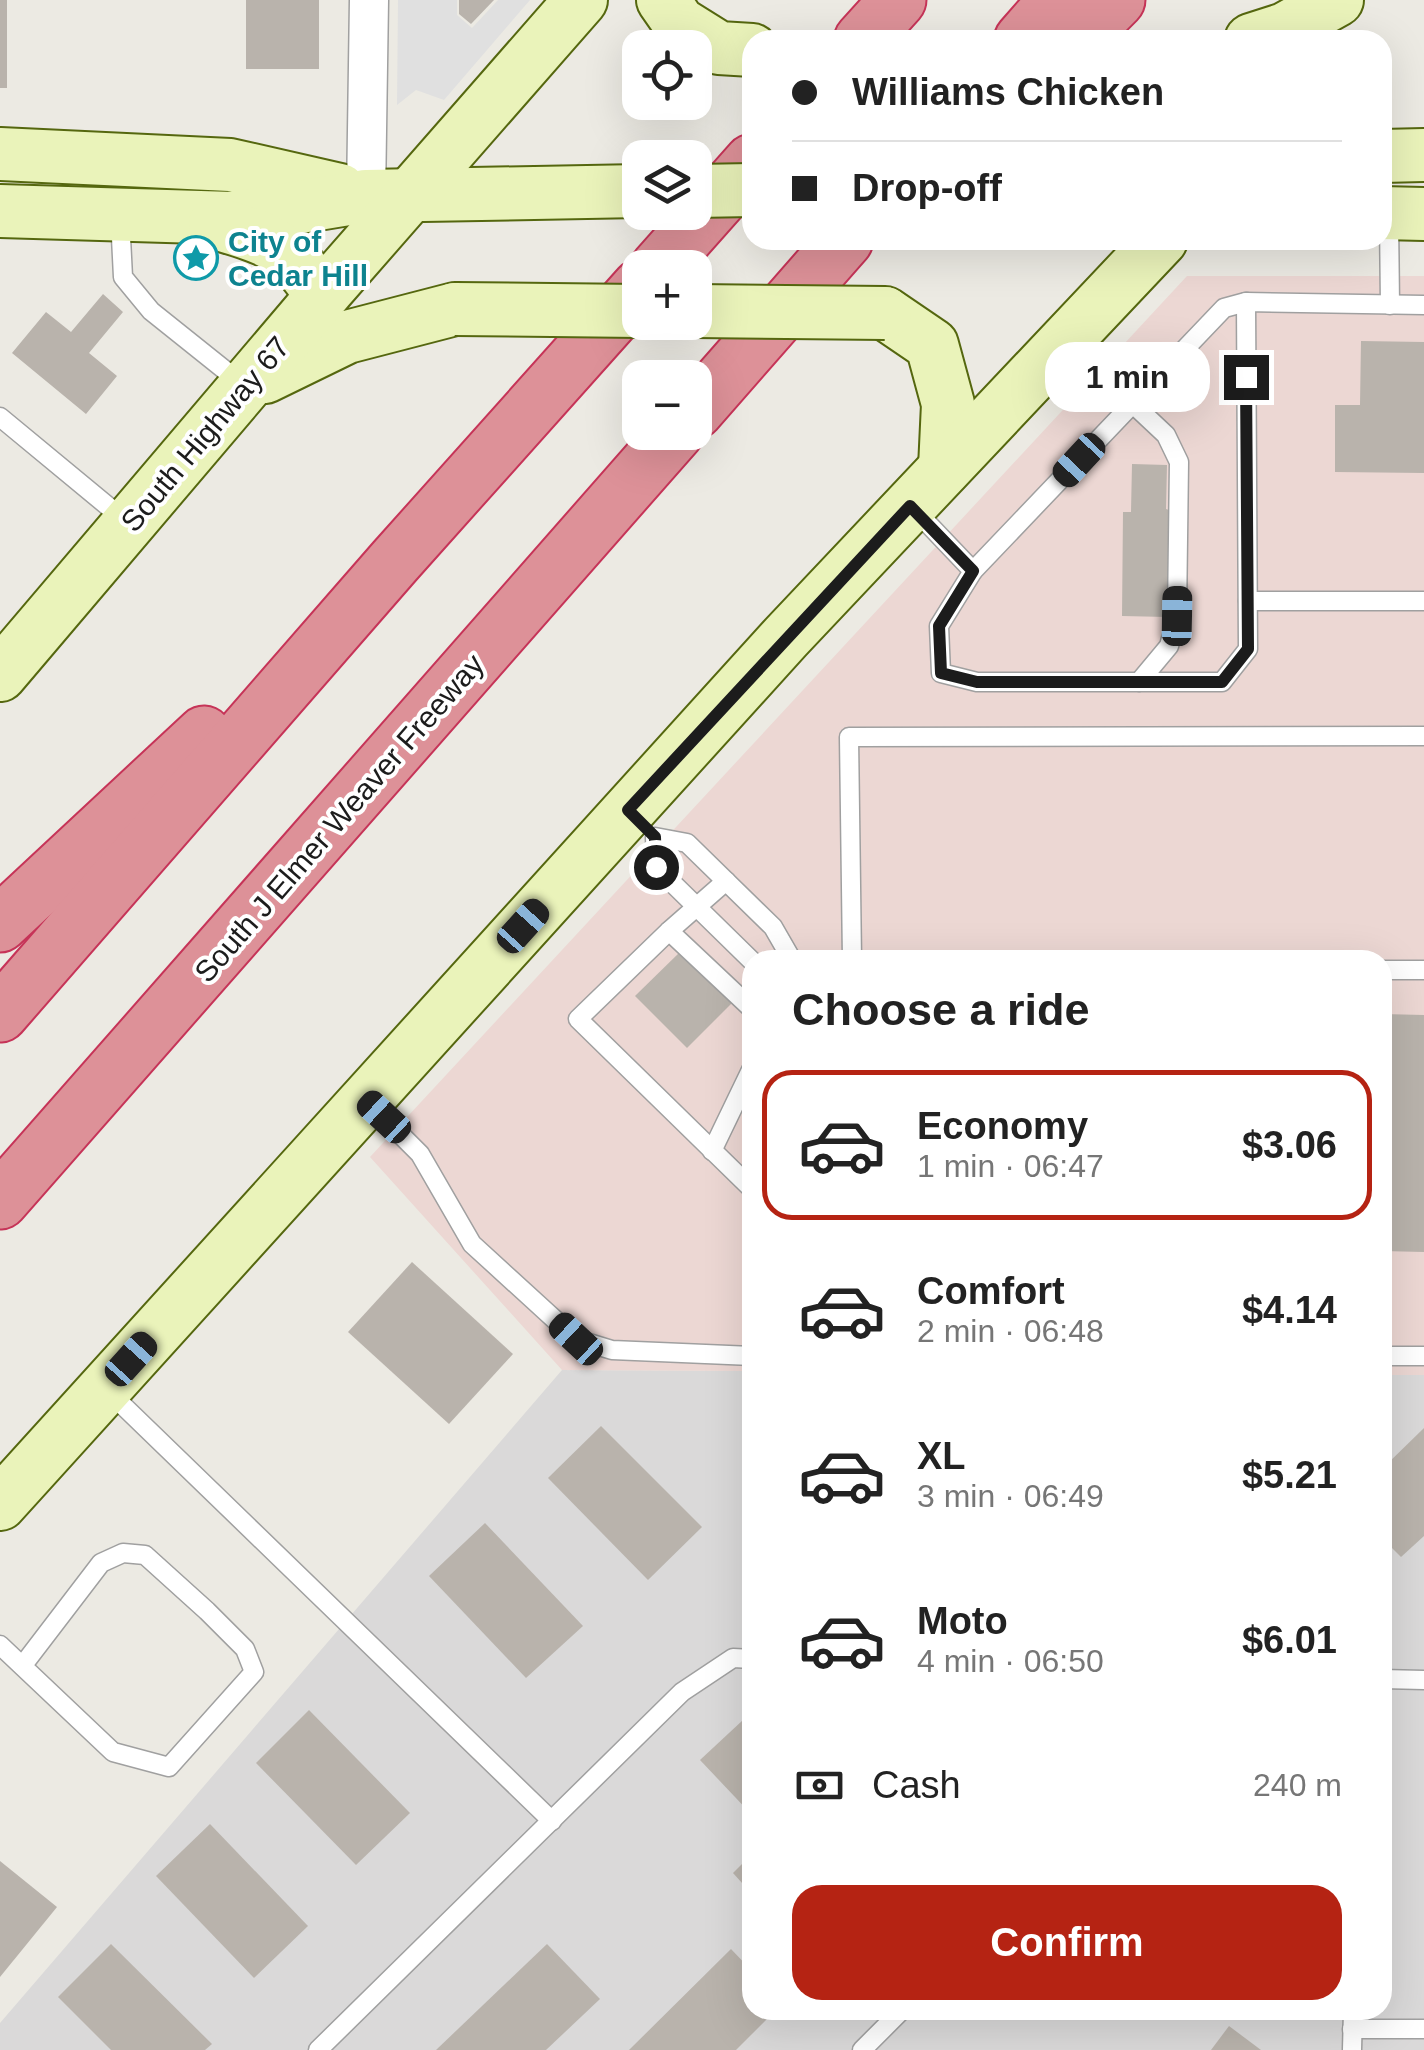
<!DOCTYPE html>
<meta charset="utf-8">
<style>
:root{--surface:#fff;--page:#f6f6f6;--text:#222;--muted:#767676;--line:#e0e0e0;--accent:#b52313}
body{margin:0;font-family:Helvetica,sans-serif;background:var(--page);color:var(--text);height:100vh;display:flex;flex-direction:column;font-size:38px;white-space:nowrap}
*{box-sizing:border-box;margin:0}
p{font-size:32px;color:var(--muted)}
.icon{flex:none;width:55px;height:55px;fill:none;stroke:currentColor;stroke-width:2;stroke-linecap:round;stroke-linejoin:round}
.map{position:relative;flex:1;overflow:hidden}
.details{position:absolute;left:742px;top:950px;width:650px;height:1070px;display:flex;flex-direction:column;background:var(--surface);border-radius:30px;box-shadow:0 10px 40px #0002}
.details>*{flex:none}
.top-card{position:absolute;left:742px;top:30px;width:650px;height:220px;border-radius:30px;box-shadow:0 10px 40px #0002;display:grid;align-content:center;height:220px;padding:0 50px;background:var(--surface)}
.controls{position:absolute;left:622px;top:30px;display:grid;gap:20px}
.controls a{display:grid;place-items:center;width:90px;height:90px;border-radius:20px;background:var(--surface);box-shadow:0 10px 40px #0002;font-size:50px}
.end{position:absolute;width:45px;height:45px;margin:-22px;border:12px solid #1c1c1c;background:#fff;box-shadow:0 0 0 5px #fff}
.from{border-radius:50%}
.bubble{position:absolute;height:70px;border-radius:30px;background:var(--surface);box-shadow:0 10px 40px #0002;font-size:32px;font-weight:800;line-height:70px;text-align:center}
.car{position:absolute;width:30px;height:60px;margin:-30px -15px;border-radius:12px;box-shadow:0 0 8px 2px #0007;background:linear-gradient(#222 24%,#8ab4d8 0 40%,#222 0 76%,#8ab4d8 0 86%,#222 0)}
.top-card b{display:flex;align-items:center;gap:35px;height:95px;font-size:38px}
.top-card b+b{border-top:2px solid var(--line)}
.top-card i{width:25px;height:25px;background:var(--text)}
ul{padding:0;list-style:none}
li{display:flex;align-items:center;gap:30px;height:150px;margin:0 20px 15px;padding:0 30px;border:5px solid transparent;border-radius:30px}
li div{flex:1}
li b{display:block;font-size:38px}
li em{font-style:normal;font-weight:800}
li.on{border-color:var(--accent)}
li>.icon{width:90px;height:90px;stroke-width:1.5}
h2{padding:0 50px;font-size:45px;line-height:120px}
.pay{display:flex;align-items:center;gap:25px;height:110px;padding:0 50px;font-size:38px}
.pay p{margin-inline-start:auto}
.primary-button{display:flex;gap:20px;margin-top:auto;padding:20px 50px}
.primary-button a{flex:1;height:115px;border-radius:30px;background:var(--accent);color:#fff;font-size:40px;font-weight:800;line-height:115px;text-align:center}
.map>svg:first-child{display:block}
</style>
<div class="map">
<svg width="1424" height="2050" viewBox="0 0 1424 2050">
<rect width="100%" height="100%" fill="#eceae3"/>
<polygon fill="#dad9d9" points="562,1370 752,1371 752,2010 1382,2010 1383,1375 1424,1375 1424,2050 0,2050 0,2023"/>
<polygon fill="#ecd7d3" points="1187,276 1424,276 1424,1375 1383,1375 1382,960 752,960 752,1371 562,1370 370,1157"/>
<polygon fill="#e0e0e0" points="398,0 457,0 457,15 472,28 498,0 530,0 444,100 416,90 397,105"/>
<g fill="#b9b3ac">
<rect x="0" y="0" width="7" height="88"/>
<rect x="246" y="0" width="73" height="69"/>
<polygon points="459,0 494,0 471,24 459,14"/>
<polygon points="103,294 123,312 89,353 117,376 86,414 12,353 46,312 71,332"/>
<polygon points="1361,341 1424,342 1424,473 1335,472 1335,405 1360,405"/>
<polygon points="1132,464 1167,465 1166,509 1172,511 1171,600 1167,600 1167,617 1122,616 1123,512 1131,512"/>
<polygon points="681,951 733,1002 687,1048 635,996"/>
<polygon points="1382,1014 1424,1015 1424,1252 1382,1251"/>
<polygon points="412,1262 513,1354 449,1424 348,1332"/>
<polygon points="601,1426 702,1527 648,1580 548,1478"/>
<polygon points="1424,1428 1424,1536 1401,1557 1382,1538 1382,1469"/>
<polygon points="485,1523 583,1626 526,1678 429,1576"/>
<polygon points="309,1710 410,1813 356,1865 256,1763"/>
<polygon points="743,1720 752,1730 752,1815 700,1760"/>
<polygon points="210,1824 308,1926 254,1978 156,1876"/>
<polygon points="752,1854 752,1894 733,1873"/>
<polygon points="0,1861 57,1907 0,1977"/>
<polygon points="111,1944 212,2044 205,2050 111,2050 58,1997"/>
<polygon points="547,1944 600,1999 546,2050 436,2050"/>
<polygon points="731,1949 752,1971 752,2010 776,2010 736,2050 629,2050"/>
<polygon points="1229,2026 1261,2050 1211,2050"/>
</g>
<g fill="none" stroke-linecap="round" stroke-linejoin="round">
<g stroke="#a0a0a0" stroke-width="21">
<g id="service">
<polyline points="120,218 123,277 151,311 241,383"/>
<polyline points="1389,219 1390,305"/>
<polyline points="1133,404 1166,435 1179,462 1177,615 1169,646 1139,682"/>
<polyline points="0,417 127,522"/>
<polyline points="914,509 973,571 939,626 941,673 977,682 1222,682 1248,649 1246,302 1424,305"/>
<polyline points="973,571 1224,308 1246,302"/>
<polyline points="1248,601 1424,601"/>
<polyline points="726,881 669,931 578,1019 752,1189"/>
<polyline points="669,931 752,1009"/>
<polyline points="852,960 849,737 1424,736"/>
<polyline points="752,961 656,867 655,837 687,843 773,927 792,960"/>
<polyline points="1382,970 1424,970"/>
<polyline points="370,1104 420,1154 472,1244 576,1339 612,1350 752,1356"/>
<polyline points="712,1151 752,1068"/>
<polyline points="1382,1356 1424,1356"/>
<polyline points="109,1392 552,1821"/>
<polyline points="0,1645 113,1752 169,1767 254,1672 245,1649 207,1611 145,1555 123,1553 101,1563 23,1665"/>
<polyline points="1382,1679 1424,1680"/>
<polyline points="1352,2029 1424,2029"/>
<polyline points="318,2050 682,1692 733,1658 752,1659"/>
<polyline points="862,2050 902,2010"/>
<polyline points="1352,2050 1353,2010"/>
</g>
</g>
<g stroke="#a0a0a0" stroke-width="41">
<polyline id="minor" points="366,196 369,0"/>
</g>
<g stroke="#55670f" stroke-width="56">
<g id="secondary">
<polyline points="663,0 679,23 719,48 752,50"/>
<polyline points="1251,40 1285,29 1337,0"/>
<polyline points="0,154 230,165 340,190"/>
<polyline points="1382,156 1424,155"/>
<polyline points="0,211 233,218 366,196 640,191"/>
<polyline points="1382,213 1424,214"/>
<path d="M215,223C254,235 279,239 305,273C313,283 318,289 318,301"/>
<polyline points="885,313 932,345 948,404 945,468"/>
<polyline points="265,377 347,337 455,309"/>
<polyline points="0,675 328,289 581,0"/>
<polyline points="0,1504 786,637 1161,240"/>
</g>
</g>
<g stroke="#c63458" stroke-width="59">
<g id="motorway">
<polyline points="862,40 898,0"/>
<polyline points="1022,40 1057,0"/>
<polyline points="1077,40 1117,0"/>
<polyline points="658,268 752,162"/>
<polyline points="695,411 845,240"/>
<polyline points="0,924 204,734"/>
<polyline points="0,1014 395,561 640,287"/>
<polyline points="0,1201 676,432"/>
</g>
</g>
<use href="#service" stroke="#fff" stroke-width="18"/>
<use href="#minor" stroke="#fff" stroke-width="38"/>
<use href="#secondary" stroke="#eaf3ba" stroke-width="52"/>
<use href="#motorway" stroke="#dd9198" stroke-width="55"/>
<g stroke="#55670f" stroke-width="56" stroke-linecap="butt">
<g id="secondary-bridge">
<polyline points="695,191 752,190"/>
<polyline points="455,309 640,311"/>
<polyline points="695,311 885,313"/>
</g>
</g>
<use href="#secondary-bridge" stroke="#eaf3ba" stroke-width="52"/>
</g>
<g fill="none" stroke-linecap="round" stroke-linejoin="round">
<polyline stroke="#1c1c1c" stroke-width="12" points="656,867 655,837 628,810 910,506 973,571 939,626 941,673 977,682 1222,682 1248,649 1246,377"/>
</g>
<defs>
<g id="sight-ring" transform="scale(2.25)"><circle r="9.5" fill="#fff" stroke="#0f9aa8" stroke-width="1.5"/><path d="M0-6L1.8-2.2L6-1.7L2.9 1.2L3.7 5.4L0 3.3L-3.7 5.4L-2.9 1.2L-6-1.7L-1.8-2.2Z" fill="#0f9aa8"/></g>
</defs>
<g fill-rule="evenodd">
<use href="#sight-ring" x="196" y="258"/>
</g>
<g text-anchor="middle" dominant-baseline="central" stroke-width="8" stroke-linejoin="round" paint-order="stroke">
<g font-size="30" font-weight="bold" fill="#0d838f" stroke="#fff" text-anchor="start">
<text x="228" y="241">City of<tspan x="228" dy="34">Cedar Hill</tspan></text>
</g>
<g font-size="30" fill="#1c1c1c" stroke="#fff">
<text transform="translate(205 434) rotate(-50)">South Highway 67</text>
<text transform="translate(339 818) rotate(-49)">South J Elmer Weaver Freeway</text>
</g>
</g>
</svg>
<div class="controls">
<a><svg class="icon" aria-label="locate" viewBox="0 0 24 24"><circle cx="12" cy="12" r="6"/><path d="M12 2v4M12 18v4M2 12h4M18 12h4"/></svg></a>
<a><svg class="icon" aria-label="layers" viewBox="0 0 24 24"><path d="M12 4l9 5-9 5-9-5zM3 14l9 5 9-5"/></svg></a>
<a>+</a>
<a>−</a>
</div>
<i class="end from" style="left:656px;top:867px"></i>
<i class="end" style="left:1246px;top:377px"></i>
<div class="bubble" style="left:1045px;top:342px;width:165px">1 min</div>
<i class="car" style="left:1079px;top:460px;rotate:223deg"></i>
<i class="car" style="left:1177px;top:616px;rotate:1deg"></i>
<i class="car" style="left:523px;top:926px;rotate:42deg"></i>
<i class="car" style="left:384px;top:1117px;rotate:313deg"></i>
<i class="car" style="left:576px;top:1339px;rotate:313deg"></i>
<i class="car" style="left:131px;top:1359px;rotate:42deg"></i>
<div class="top-card">
<b><i class="from"></i>Williams Chicken</b>
<b><i></i>Drop-off</b>
</div>
<section class="details">
<h2>Choose a ride</h2>
<ul>
<li class="on"><svg class="icon" aria-label="car" viewBox="0 0 24 24"><path d="M5 17H2v-5l4-1 3-4h7l3 4 3 1v5h-3M9 17h6M6 11h13"/><circle cx="7" cy="17" r="2"/><circle cx="17" cy="17" r="2"/></svg><div><b>Economy</b><p>1 min · 06:47</p></div><em>$3.06</em></li>
<li><svg class="icon" aria-label="car" viewBox="0 0 24 24"><path d="M5 17H2v-5l4-1 3-4h7l3 4 3 1v5h-3M9 17h6M6 11h13"/><circle cx="7" cy="17" r="2"/><circle cx="17" cy="17" r="2"/></svg><div><b>Comfort</b><p>2 min · 06:48</p></div><em>$4.14</em></li>
<li><svg class="icon" aria-label="car" viewBox="0 0 24 24"><path d="M5 17H2v-5l4-1 3-4h7l3 4 3 1v5h-3M9 17h6M6 11h13"/><circle cx="7" cy="17" r="2"/><circle cx="17" cy="17" r="2"/></svg><div><b>XL</b><p>3 min · 06:49</p></div><em>$5.21</em></li>
<li><svg class="icon" aria-label="car" viewBox="0 0 24 24"><path d="M5 17H2v-5l4-1 3-4h7l3 4 3 1v5h-3M9 17h6M6 11h13"/><circle cx="7" cy="17" r="2"/><circle cx="17" cy="17" r="2"/></svg><div><b>Moto</b><p>4 min · 06:50</p></div><em>$6.01</em></li>
</ul>
<div class="pay"><svg class="icon" aria-label="cash" viewBox="0 0 24 24"><path d="M3 7h18v10H3z"/><circle cx="12" cy="12" r="2"/></svg>Cash<p>240 m</p></div>
<div class="primary-button"><a>Confirm</a></div>
</section>
</div>
